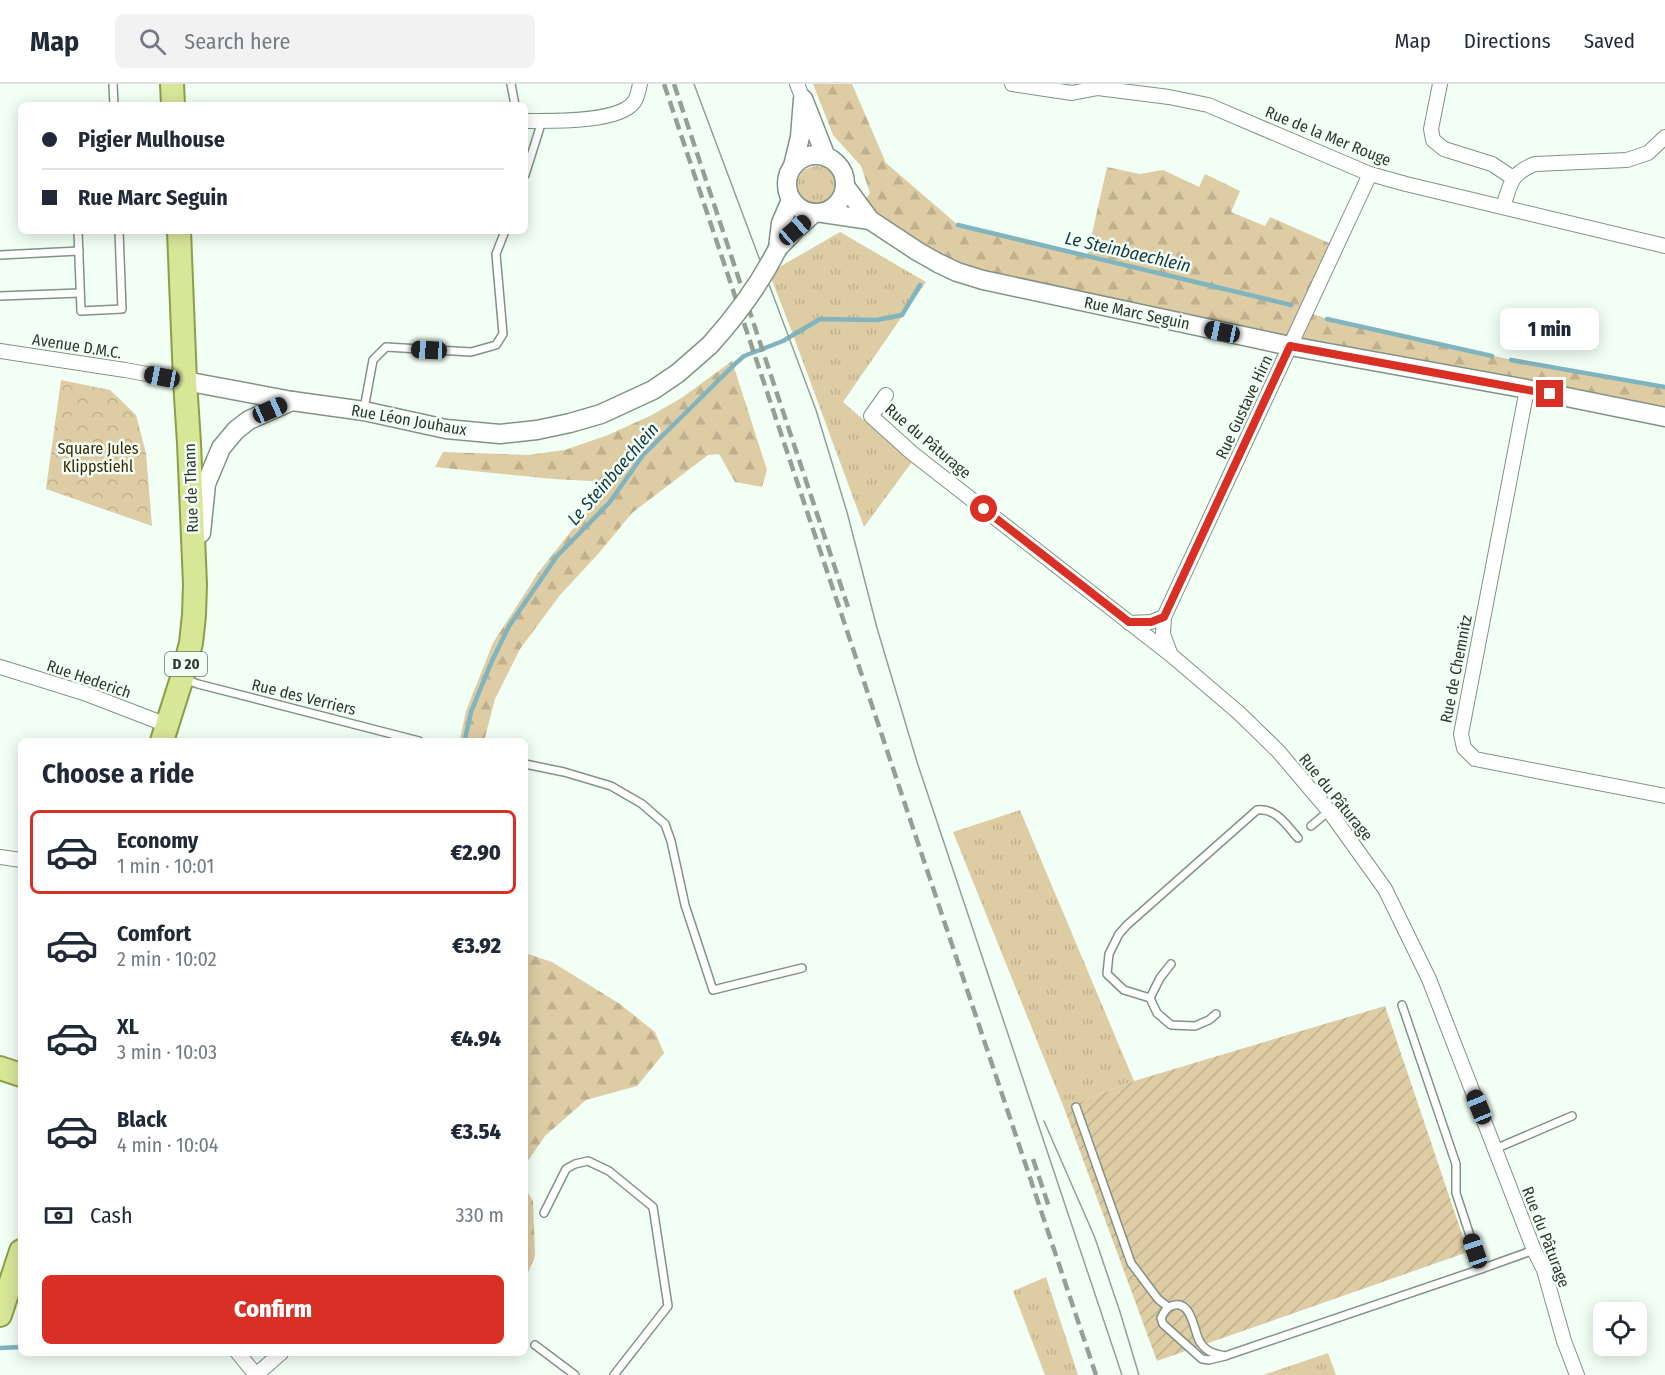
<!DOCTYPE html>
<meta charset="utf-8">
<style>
:root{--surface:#fff;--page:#f2f2f3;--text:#1f2937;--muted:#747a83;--line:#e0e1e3;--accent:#d93025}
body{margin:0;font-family:"Fira Sans Condensed",sans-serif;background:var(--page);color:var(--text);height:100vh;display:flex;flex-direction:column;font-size:22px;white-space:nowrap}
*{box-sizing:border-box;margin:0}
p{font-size:20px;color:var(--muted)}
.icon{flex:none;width:33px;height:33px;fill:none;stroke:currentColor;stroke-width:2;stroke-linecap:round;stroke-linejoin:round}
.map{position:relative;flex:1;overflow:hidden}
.drawer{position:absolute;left:18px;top:654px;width:510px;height:618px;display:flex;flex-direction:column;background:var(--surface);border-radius:9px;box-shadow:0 3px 15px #0003}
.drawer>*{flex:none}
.banner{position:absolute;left:18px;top:18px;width:510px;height:132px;border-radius:9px;box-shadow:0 3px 15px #0003;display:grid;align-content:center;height:132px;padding:0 24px;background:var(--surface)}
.controls{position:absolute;left:1593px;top:1218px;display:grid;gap:12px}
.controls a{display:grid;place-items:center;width:54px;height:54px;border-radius:9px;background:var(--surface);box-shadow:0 3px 15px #0003;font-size:30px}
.end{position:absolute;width:27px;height:27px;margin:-14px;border:8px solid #d93025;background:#fff;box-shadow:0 0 0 3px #fff}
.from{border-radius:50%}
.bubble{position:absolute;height:42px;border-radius:9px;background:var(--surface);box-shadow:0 3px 15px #0003;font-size:20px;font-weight:800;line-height:42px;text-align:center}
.car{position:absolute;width:18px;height:36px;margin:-18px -9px;border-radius:8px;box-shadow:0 0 4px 2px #0007;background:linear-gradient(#222 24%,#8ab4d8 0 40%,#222 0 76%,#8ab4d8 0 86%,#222 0)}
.banner b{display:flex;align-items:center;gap:21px;height:57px;font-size:22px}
.banner b+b{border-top:2px solid var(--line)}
.banner i{width:15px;height:15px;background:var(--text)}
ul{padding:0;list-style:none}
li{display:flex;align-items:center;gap:18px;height:84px;margin:0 12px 9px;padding:0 12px;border:3px solid transparent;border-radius:9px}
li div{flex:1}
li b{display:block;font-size:22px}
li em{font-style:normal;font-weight:800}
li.active{border-color:var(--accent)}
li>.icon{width:54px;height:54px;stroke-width:1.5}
h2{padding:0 24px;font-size:27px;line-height:72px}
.pay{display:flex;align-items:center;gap:15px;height:66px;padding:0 24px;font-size:22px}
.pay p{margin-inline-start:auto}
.primary-button{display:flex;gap:12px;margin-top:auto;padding:12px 24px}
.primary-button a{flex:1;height:69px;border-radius:9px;background:var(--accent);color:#fff;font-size:24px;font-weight:800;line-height:69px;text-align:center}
header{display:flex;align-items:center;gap:36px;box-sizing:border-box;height:84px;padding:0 30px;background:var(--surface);border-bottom:2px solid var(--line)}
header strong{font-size:28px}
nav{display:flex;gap:33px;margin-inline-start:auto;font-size:21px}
.search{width:420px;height:54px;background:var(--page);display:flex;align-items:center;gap:15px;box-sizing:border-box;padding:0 21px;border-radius:9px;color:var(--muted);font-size:22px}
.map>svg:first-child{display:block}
</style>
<header>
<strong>Map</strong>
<div class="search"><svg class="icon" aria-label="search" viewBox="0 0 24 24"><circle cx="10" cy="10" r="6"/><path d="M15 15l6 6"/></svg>Search here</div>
<nav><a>Map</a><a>Directions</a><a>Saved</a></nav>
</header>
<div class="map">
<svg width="1665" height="1291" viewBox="0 0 1665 1291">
<defs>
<pattern id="grass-tufts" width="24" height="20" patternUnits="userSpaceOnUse" patternTransform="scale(1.5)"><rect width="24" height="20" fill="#decca4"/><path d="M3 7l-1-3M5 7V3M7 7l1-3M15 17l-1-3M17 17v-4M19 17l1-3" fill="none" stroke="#bfb08e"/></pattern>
<pattern id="forest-firs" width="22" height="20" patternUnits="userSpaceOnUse" patternTransform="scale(1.5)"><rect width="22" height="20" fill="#decca4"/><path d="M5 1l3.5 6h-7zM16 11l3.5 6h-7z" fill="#bfb08e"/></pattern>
<pattern id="park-crowns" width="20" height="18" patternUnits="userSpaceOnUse" patternTransform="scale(1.5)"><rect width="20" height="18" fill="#decca4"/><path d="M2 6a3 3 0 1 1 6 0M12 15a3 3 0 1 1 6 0" fill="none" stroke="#bfb08e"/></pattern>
<pattern id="garden-furrows" width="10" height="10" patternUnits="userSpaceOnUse" patternTransform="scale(1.5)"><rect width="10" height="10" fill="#decca4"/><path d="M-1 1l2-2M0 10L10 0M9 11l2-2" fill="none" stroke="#bfb08e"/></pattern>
</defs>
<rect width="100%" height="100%" fill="#f2fff5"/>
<g fill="url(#grass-tufts)">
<circle cx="817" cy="102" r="20"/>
<polygon points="840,148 926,198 843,318 912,378 864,443 789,240 769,189"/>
<polygon points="1020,726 1134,997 1064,1024 953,748"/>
<polygon points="1046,1193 1078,1291 1045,1291 1013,1207"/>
<polygon points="1328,1269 1336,1291 1263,1291"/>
</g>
<g fill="url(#forest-firs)">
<polygon points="813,0 852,0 886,79 958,141 1087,172 1107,83 1140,90 1163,86 1199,103 1205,90 1240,107 1231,128 1265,142 1270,133 1336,162 1305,227 1327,235 1535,281 1665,303 1665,333 983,196 860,123 870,109 861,82 833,51"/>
<polygon points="732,277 767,386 762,403 735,398 719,370 708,371 632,429 599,469 560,511 520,565 495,615 484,657 465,657 460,655 466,627 493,559 538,489 610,398 553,395 435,383 443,368 528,371 565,366 608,351 652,331 683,313"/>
<polygon points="525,869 552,878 620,920 655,948 664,969 637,1002 586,1016 545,1052 525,1081"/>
<polygon points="525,1104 533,1117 535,1172 525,1196"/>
</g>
<polygon fill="url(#park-crowns)" points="61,296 110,306 136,331 146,369 152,442 46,405"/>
<polygon fill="url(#garden-furrows)" points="1385,922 1468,1168 1157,1277 1064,1024 1134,997"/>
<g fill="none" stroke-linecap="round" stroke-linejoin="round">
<g stroke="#80b4be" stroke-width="4.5">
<polyline points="958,141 1291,221"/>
<polyline points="1327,235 1492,272"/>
<polyline points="1511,276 1665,303"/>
<polyline points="465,655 471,628 491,579 509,542 557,472 609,419 643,371 735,280 744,272 783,257 820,235 877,236 902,231 920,201"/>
<polyline points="0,1264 21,1263"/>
</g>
<g stroke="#809384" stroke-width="10">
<g id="service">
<polyline points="113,0 114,21"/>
<polyline points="511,0 515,21"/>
<polyline points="525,91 542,37"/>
<polyline points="78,147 81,227 122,225 119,147"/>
<polyline points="0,171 79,167"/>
<polyline points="0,212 80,209"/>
<polyline points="364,325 373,276 386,263 471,268 496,261 503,250 496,170 505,147"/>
<polyline points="184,595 198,600 419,657"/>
<polyline points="525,680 564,688 611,702 642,720 665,740 671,757 685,821 713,906 802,884"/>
<polyline points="1311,742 1329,727"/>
<polyline points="1150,914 1160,894 1171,880"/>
<polyline points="1402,921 1456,1080 1456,1109 1481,1185 1534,1166"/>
<path d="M1216,930L1209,936L1195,942L1171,941L1157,929L1150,914L1124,906L1107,890L1109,870L1119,850L1127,841L1257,726C1277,724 1286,741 1298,754"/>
<polyline points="1076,1023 1131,1179 1158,1215 1168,1223"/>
<polyline points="1495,1065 1572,1032"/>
<polyline points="544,1129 566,1085 575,1080 588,1077 609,1087 653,1123 668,1222 614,1291"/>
<polyline points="535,1261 575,1291"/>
<path d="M1225,1272C1215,1270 1206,1268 1200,1258C1194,1248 1192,1218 1175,1221C1167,1222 1164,1228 1161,1234L1163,1240L1202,1275L1209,1276L1225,1272L1481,1185"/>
</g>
</g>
<g stroke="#809384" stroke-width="16">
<g id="minor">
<polyline points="797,0 803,15"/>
<polyline points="1012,0 1072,9 1098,4 1169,13 1208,21 1370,90 1406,100 1665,162"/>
<polyline points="1440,0 1431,45 1433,56 1444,65 1492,80 1513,94"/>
<path d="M525,37C550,37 619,39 634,18C637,14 639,5 640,0"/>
<path d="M1503,123C1511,99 1510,90 1535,80L1627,76L1648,69L1665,53"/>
<polyline points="0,267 125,286 185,297"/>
<polyline points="1527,305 1461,650 1464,664 1475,675 1665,712"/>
<polyline points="886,311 871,332 912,369 1171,571 1239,629 1278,667 1329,727 1385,805 1429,895 1534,1166 1544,1186 1564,1257 1577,1291"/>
<polyline points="1129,539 1151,538 1164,533"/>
<polyline points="1170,569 1163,550 1164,533 1370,90"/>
<polyline points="0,583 84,609 167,641"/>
<polyline points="0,773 21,776"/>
<polyline points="238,1269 256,1291"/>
<polyline points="256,1291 281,1269"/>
</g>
</g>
<g stroke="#809384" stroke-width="21">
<g id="tertiary">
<polyline points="804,17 826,73"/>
<circle cx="816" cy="100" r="29"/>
<polyline points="793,82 800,53 803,15"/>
<polyline points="845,102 870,136 917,167 938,179 957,188 983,196 1290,262 1527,305 1665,333"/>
<polyline points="823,129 870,136"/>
<polyline points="778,164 781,139 791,116"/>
<polyline points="778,164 795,146 814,129"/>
<polyline points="185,297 292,317 364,327 446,345 500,350 537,346 570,339 601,330 653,306 678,289 710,261"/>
<polyline points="201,449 206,400 221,364 236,346 249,336 292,317"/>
</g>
</g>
<g stroke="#8c9e48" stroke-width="26">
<g id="primary">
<polyline points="172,0 173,21"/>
<polyline points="162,657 182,594 191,559 194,531 195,500 189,359 185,297 179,147"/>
<polyline points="0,984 21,991"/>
<polyline points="0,1231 21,1167"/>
</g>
</g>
<use href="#service" stroke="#fff" stroke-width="7"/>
<use href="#minor" stroke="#fff" stroke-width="14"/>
<use href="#tertiary" stroke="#fff" stroke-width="18"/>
<use href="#primary" stroke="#d8e698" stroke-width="22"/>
<g stroke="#949f96" stroke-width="1.5">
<polyline points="694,0 816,326 847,428 877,544 918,681 1122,1291"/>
<polyline points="1044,1037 1095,1154 1120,1228 1139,1291"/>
</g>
<g stroke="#949f96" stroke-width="4.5" stroke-dasharray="12 6" stroke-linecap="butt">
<polyline points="664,0 1096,1291"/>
<polyline points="674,0 848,523"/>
<polyline points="1033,1075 1049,1123"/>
</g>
<g stroke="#809384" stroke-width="21" stroke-linecap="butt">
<path id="tertiary-bridge" d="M710,261C737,231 760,200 778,164"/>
</g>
<use href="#tertiary-bridge" stroke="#fff" stroke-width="18"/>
</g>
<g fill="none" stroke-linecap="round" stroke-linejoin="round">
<polyline stroke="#d93025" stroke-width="8" points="984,425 1129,538 1151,538 1164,533 1290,262 1550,310"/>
</g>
<g text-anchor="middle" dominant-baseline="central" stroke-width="5" stroke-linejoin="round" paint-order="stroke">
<rect fill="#f2fff5" stroke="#6a746c" stroke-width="1.5" x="165" y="568" width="42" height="24" rx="4.5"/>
<g font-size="15" font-weight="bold" fill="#303831">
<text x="186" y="580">D 20</text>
</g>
<g font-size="16" fill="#303831" stroke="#f2fff5">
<text transform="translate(1328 52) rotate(22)">Rue de la Mer Rouge</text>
<text transform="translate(1137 229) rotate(12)">Rue Marc Seguin</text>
<text transform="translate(77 262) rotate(9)">Avenue D.M.C.</text>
<text transform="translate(1244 323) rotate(-65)">Rue Gustave Hirn</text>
<text transform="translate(409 336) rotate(10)">Rue Léon Jouhaux</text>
<text transform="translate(928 357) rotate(40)">Rue du Pâturage</text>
<text transform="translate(191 404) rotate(-92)">Rue de Thann</text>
<text transform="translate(1456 585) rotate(-79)">Rue de Chemnitz</text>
<text transform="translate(89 595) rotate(19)">Rue Hederich</text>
<text transform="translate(304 613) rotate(14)">Rue des Verriers</text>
<text transform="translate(1336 713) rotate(51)">Rue du Pâturage</text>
<text transform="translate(1546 1153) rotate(69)">Rue du Pâturage</text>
</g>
<g font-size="16" fill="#3a2900" stroke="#f2fff5">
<text x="98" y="364">Square Jules<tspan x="98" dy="18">Klippstiehl</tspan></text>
</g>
<g font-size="18" font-style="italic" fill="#173941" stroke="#f2fff5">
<text transform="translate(1128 168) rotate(13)">Le Steinbaechlein</text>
<text transform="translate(613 390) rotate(-49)">Le Steinbaechlein</text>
</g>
</g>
</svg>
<div class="controls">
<a><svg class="icon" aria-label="locate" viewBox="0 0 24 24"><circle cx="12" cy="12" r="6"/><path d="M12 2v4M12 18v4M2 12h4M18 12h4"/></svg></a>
</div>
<i class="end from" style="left:984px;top:425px"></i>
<i class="end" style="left:1550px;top:310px"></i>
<div class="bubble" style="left:1500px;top:224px;width:99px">1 min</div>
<i class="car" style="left:795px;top:146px;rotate:49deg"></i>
<i class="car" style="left:1222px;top:248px;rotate:282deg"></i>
<i class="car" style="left:429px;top:266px;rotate:273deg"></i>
<i class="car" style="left:162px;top:293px;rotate:281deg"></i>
<i class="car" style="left:270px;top:326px;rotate:66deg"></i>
<i class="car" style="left:1479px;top:1023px;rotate:338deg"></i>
<i class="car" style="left:1475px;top:1167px;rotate:341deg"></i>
<div class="banner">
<b><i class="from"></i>Pigier Mulhouse</b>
<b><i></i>Rue Marc Seguin</b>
</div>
<section class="drawer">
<h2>Choose a ride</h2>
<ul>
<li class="active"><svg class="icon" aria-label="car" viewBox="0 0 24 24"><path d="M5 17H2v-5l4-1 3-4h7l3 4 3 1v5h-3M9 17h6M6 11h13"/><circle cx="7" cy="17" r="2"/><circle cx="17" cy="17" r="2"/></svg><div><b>Economy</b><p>1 min · 10:01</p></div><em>€2.90</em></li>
<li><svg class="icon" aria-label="car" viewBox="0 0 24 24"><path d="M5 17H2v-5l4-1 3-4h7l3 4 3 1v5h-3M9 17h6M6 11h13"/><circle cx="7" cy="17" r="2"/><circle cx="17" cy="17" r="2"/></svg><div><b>Comfort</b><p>2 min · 10:02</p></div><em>€3.92</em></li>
<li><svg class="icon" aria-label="car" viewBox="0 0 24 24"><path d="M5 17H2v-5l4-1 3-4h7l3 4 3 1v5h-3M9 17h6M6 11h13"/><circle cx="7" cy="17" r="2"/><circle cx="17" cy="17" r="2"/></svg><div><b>XL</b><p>3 min · 10:03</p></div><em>€4.94</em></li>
<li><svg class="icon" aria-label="car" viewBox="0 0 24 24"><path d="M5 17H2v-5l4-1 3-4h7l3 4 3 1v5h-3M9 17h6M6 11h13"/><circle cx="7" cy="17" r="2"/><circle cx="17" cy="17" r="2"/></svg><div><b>Black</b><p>4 min · 10:04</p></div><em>€3.54</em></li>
</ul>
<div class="pay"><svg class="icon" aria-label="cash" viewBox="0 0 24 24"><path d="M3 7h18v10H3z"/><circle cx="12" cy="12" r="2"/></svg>Cash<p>330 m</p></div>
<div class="primary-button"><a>Confirm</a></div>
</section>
</div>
